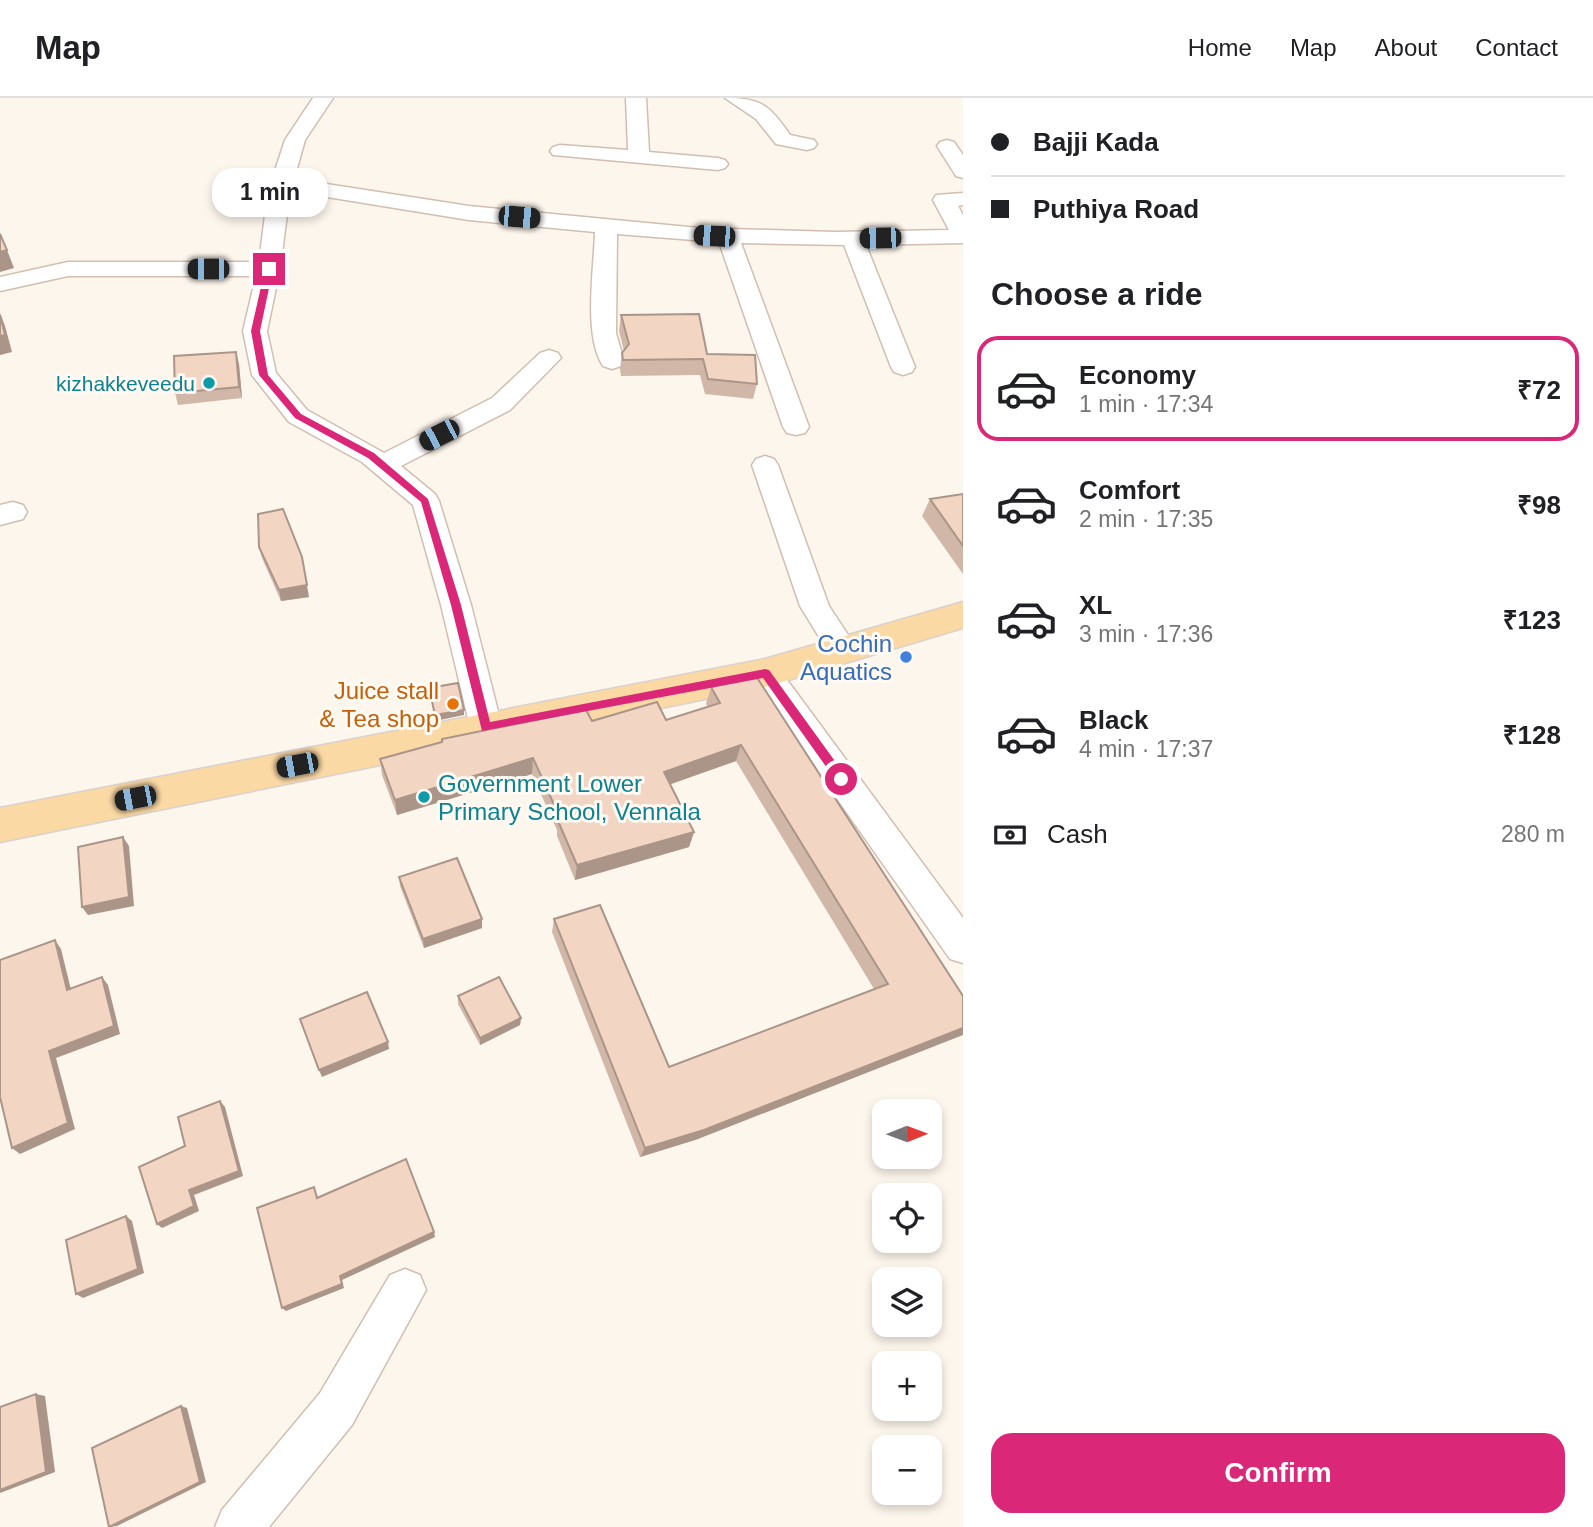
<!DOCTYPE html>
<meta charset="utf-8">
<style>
:root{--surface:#fff;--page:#f6f6f6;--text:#202124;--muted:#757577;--line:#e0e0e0;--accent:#db2777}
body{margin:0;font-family:Helvetica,sans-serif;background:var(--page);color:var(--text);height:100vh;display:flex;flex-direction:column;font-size:26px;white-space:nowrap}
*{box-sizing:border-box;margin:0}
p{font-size:23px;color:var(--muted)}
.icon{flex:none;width:38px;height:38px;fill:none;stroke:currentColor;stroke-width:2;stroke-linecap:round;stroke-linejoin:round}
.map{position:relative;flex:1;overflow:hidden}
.panel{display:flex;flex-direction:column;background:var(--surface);width:630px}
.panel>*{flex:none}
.guide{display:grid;align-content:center;height:154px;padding:0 28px;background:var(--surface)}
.needle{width:46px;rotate:89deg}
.tools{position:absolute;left:872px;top:1001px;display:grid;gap:14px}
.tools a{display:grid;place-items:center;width:70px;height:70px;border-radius:14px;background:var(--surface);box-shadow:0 4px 10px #0003;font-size:35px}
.end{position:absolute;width:32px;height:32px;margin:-16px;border:9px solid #db2777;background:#fff;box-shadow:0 0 0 4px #fff}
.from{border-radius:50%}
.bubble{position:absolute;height:49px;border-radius:21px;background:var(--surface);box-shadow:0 4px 10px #0003;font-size:23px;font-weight:800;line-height:49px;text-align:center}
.car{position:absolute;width:21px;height:42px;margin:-21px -10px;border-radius:9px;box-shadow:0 0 5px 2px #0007;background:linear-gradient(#222 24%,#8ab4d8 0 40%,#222 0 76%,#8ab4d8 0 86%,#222 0)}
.guide b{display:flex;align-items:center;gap:24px;height:66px;font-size:26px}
.guide b+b{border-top:2px solid var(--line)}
.guide i{width:18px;height:18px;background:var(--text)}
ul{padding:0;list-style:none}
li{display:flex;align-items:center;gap:21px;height:105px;margin:0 14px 10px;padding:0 14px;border:4px solid transparent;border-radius:21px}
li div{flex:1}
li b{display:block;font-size:26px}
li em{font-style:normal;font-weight:800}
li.active{border-color:var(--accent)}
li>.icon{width:63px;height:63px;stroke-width:1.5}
h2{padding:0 28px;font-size:32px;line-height:84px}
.pay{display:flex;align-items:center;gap:18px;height:77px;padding:0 28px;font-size:26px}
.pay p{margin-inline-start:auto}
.button{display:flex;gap:14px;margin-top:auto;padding:14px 28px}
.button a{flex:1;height:80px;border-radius:21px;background:var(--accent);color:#fff;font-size:28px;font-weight:800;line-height:80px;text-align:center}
header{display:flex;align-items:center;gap:42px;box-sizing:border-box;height:98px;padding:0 35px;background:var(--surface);border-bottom:2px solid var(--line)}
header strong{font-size:33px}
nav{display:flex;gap:38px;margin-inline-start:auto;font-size:24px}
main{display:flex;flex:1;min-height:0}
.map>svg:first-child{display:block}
</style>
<header>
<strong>Map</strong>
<nav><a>Home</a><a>Map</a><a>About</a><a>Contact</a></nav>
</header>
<main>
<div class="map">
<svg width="963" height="1429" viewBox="0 0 963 1429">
<rect width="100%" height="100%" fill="#fdf6ec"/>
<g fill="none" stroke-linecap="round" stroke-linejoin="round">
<g stroke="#d1beb0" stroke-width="3">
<g id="minor">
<path d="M313,0H333L305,42L294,81L469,108L699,130L834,134L949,132L933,102L936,97L963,95V107L958,108L963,117V145L866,147L915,269L912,274L903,277L894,274L891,269L844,147L741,145L809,329L805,335L796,337L787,335L783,329L719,144L617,136L616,235L624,263L621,268L612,271L603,268C583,238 594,170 595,134L469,122L290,93L280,171L267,233L276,275L307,312L384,355L492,300L540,255L549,252L558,255L561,260L510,312L401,368L435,396L439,403L471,507L502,629L497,638L486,642L475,638L470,629L441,507L413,407L362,364L289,324L252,277L243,233L256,178H68L0,193V179L68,164H259L268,94L285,42Z"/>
<polygon points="626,0 646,0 649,54 718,60 725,62 728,66 725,70 718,72 553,57 550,53 553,49 560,47 628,52"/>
<path d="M725,0C761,0 770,7 790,37L814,42L817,46L814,50L807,52L776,46L756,21Z"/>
<polygon points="947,42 954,44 963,57 963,80 956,78 937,48 940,44"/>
<polygon points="765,358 774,361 778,367 829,508 858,552 854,560 843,564 832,560 800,508 752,367 756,361"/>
<polygon points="13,404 23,407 27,414 23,421 0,427 0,407"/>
<polygon points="765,563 776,567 963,820 963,865 950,861 754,583 750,575 754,567"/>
<polygon points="405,1171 420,1177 426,1192 352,1327 269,1429 215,1429 222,1412 320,1295 390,1177"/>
</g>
</g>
<g stroke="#dad1cd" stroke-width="3">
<polygon id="major" points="963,504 963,530 765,589 0,744 0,710 765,561"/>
</g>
<use href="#minor" fill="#fff" fill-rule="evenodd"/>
<use href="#major" fill="#fbd9a5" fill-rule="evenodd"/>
</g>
<g fill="#d1b7a8">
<polygon points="621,217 707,256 757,286 753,301 705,296 700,277 621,278 620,271 622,255 624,253 619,233"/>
<polygon points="239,266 242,300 178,307 175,295"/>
<polygon points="963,396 963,476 922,418 930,401"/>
<polygon points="259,449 309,499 281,503 262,460"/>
<polygon points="711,589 963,898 698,1041 640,1059 552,834 554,821 669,969 874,891 736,663 670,686 694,734 689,749 575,782 557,738 557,732 532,676 397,717 382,677 380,661 592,623 666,622 708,609 706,606"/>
<polygon points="399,779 482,830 424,850 400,788"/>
<polygon points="458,898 521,920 520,927 480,947 458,906"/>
</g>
<g fill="#aa9588">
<polygon points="7,152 14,170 0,174 0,154"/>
<polygon points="0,215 5,228 12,254 0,257"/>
<polygon points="236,254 239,266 242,300 239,289"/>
<polygon points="302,459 309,499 281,503 279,492"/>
<polygon points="464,612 464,617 435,623 435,617"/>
<polygon points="741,647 736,663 660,690 664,674"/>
<polygon points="533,660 532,676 397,717 395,702"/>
<polygon points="694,734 689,749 575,782 577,767"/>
<polygon points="123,739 129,748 134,808 88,817 82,809"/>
<polygon points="482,821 482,830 424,850 423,841"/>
<polygon points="55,842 61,851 73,900 67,892"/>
<polygon points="102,879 108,887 120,936 56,960 75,1031 20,1056 12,1050 49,953"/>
<polygon points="521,920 520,927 480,947 480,940"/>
<polygon points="963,930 963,937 698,1041 640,1059 645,1050"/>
<polygon points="388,944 389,951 322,979 319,972"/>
<polygon points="220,1003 225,1009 243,1078 194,1097 199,1113 162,1130 157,1126 189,1092"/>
<polygon points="126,1118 132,1123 144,1175 83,1200 76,1196"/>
<polygon points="434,1134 435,1139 342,1182 344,1190 286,1213 282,1210 340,1178"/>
<polygon points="36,1296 45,1298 55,1374 0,1395 0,1392"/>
<polygon points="181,1308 187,1310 206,1384 117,1428 109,1429"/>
</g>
<g fill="#f3d5c3" stroke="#aa9588" stroke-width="2">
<polygon points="0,136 7,152 0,154"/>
<polygon points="699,216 707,256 755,257 757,286 708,281 703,261 623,262 622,255 629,246 621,217"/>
<polygon points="0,217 5,237 0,238"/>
<polygon points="236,254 239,289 175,295 174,258"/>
<polygon points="963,396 963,448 930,401"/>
<polygon points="283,411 302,459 307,487 279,492 259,449 258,416"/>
<polygon points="756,578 963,898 963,930 704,1032 645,1050 554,821 600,807 669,969 888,886 741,647 664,674 694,734 577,767 558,723 561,722 533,660 395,702 380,661 442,644 442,641 586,612 592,623 657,604 666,622 720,605 711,589"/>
<polygon points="458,585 464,612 435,617 429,590"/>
<polygon points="123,739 129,799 82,809 78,749"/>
<polygon points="457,760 482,821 423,841 399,779"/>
<polygon points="55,842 67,892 102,879 114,928 49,953 68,1025 12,1050 0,999 0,862"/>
<polygon points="499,879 521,920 480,940 458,898"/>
<polygon points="367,894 388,944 319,972 300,921"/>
<polygon points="220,1003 239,1073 189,1092 194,1108 157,1126 139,1069 185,1048 178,1019"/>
<polygon points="406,1061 434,1134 340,1178 342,1186 282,1210 257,1110 314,1089 317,1100"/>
<polygon points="126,1118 138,1171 76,1196 66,1142"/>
<polygon points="36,1296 46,1374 0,1392 0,1309"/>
<polygon points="181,1308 200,1384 109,1429 92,1350"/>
</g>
<polygon fill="#db2777" points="269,169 273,171 260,233 268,277 301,316 374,355 428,401 461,507 490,624 765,571 769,572 845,677 845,684 837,684 763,580 482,633 451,507 421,404 368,360 295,320 259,277 251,233 265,171"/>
<g fill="#0f9aa8" stroke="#fffaf3" stroke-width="2.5">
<circle cx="209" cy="285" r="7"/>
<circle cx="424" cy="699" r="7"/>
</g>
<circle fill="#3f7fe0" stroke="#fffaf3" stroke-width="2.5" cx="906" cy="559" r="7"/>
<circle fill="#e8710a" stroke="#fffaf3" stroke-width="2.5" cx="453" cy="606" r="7"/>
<g text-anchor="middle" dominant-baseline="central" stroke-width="6" stroke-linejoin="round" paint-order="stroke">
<g font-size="21" fill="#0d838f" stroke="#fffaf3" text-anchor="end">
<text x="195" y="285">kizhakkeveedu</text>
</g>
<g font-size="24" fill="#366cbe" stroke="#fffaf3" text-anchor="end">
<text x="892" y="545">Cochin<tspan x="892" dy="28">Aquatics</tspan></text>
</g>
<g font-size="24" fill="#c56008" stroke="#fffaf3" text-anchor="end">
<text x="439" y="592">Juice stall<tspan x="439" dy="28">&amp; Tea shop</tspan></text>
</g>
<g font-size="24" fill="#0d838f" stroke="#fffaf3" text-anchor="start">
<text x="438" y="685">Government Lower<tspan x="438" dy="28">Primary School, Vennala</tspan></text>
</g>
</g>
</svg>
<div class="tools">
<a><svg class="needle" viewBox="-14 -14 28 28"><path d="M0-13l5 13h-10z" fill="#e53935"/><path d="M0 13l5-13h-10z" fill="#757577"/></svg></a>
<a><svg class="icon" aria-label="locate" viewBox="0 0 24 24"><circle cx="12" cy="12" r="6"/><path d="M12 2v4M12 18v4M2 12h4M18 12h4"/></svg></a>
<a><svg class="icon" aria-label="layers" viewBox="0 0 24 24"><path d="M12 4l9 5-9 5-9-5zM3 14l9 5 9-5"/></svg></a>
<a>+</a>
<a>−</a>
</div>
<i class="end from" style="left:841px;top:681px"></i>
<i class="end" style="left:269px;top:171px"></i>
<div class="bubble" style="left:212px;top:70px;width:116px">1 min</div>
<i class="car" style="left:519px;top:119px;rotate:95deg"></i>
<i class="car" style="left:714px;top:138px;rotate:273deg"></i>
<i class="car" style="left:880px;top:140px;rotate:269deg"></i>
<i class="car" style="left:208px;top:171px;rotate:270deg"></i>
<i class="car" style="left:439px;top:337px;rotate:243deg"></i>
<i class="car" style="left:297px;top:667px;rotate:259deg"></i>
<i class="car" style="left:135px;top:700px;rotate:259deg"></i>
</div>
<section class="panel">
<div class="guide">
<b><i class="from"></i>Bajji Kada</b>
<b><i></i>Puthiya Road</b>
</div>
<h2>Choose a ride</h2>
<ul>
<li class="active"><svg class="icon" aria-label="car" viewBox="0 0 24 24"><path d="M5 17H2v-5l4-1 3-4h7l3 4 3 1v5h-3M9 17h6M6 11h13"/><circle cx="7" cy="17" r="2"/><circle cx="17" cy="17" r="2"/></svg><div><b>Economy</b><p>1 min · 17:34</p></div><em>₹72</em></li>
<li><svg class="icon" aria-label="car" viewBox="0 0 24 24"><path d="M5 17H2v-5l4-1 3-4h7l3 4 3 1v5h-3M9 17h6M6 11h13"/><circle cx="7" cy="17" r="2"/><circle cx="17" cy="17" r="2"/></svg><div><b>Comfort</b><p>2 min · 17:35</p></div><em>₹98</em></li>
<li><svg class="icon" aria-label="car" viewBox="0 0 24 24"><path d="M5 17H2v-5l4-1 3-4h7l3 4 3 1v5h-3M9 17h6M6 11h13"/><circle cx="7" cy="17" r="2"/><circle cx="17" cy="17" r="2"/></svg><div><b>XL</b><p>3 min · 17:36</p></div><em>₹123</em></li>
<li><svg class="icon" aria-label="car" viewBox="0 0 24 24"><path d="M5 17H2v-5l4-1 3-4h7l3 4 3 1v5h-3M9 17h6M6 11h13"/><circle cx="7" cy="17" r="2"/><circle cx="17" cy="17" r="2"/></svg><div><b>Black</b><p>4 min · 17:37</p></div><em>₹128</em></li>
</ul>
<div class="pay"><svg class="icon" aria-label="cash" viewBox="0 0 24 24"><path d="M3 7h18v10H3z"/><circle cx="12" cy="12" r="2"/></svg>Cash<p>280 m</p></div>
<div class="button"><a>Confirm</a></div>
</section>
</main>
